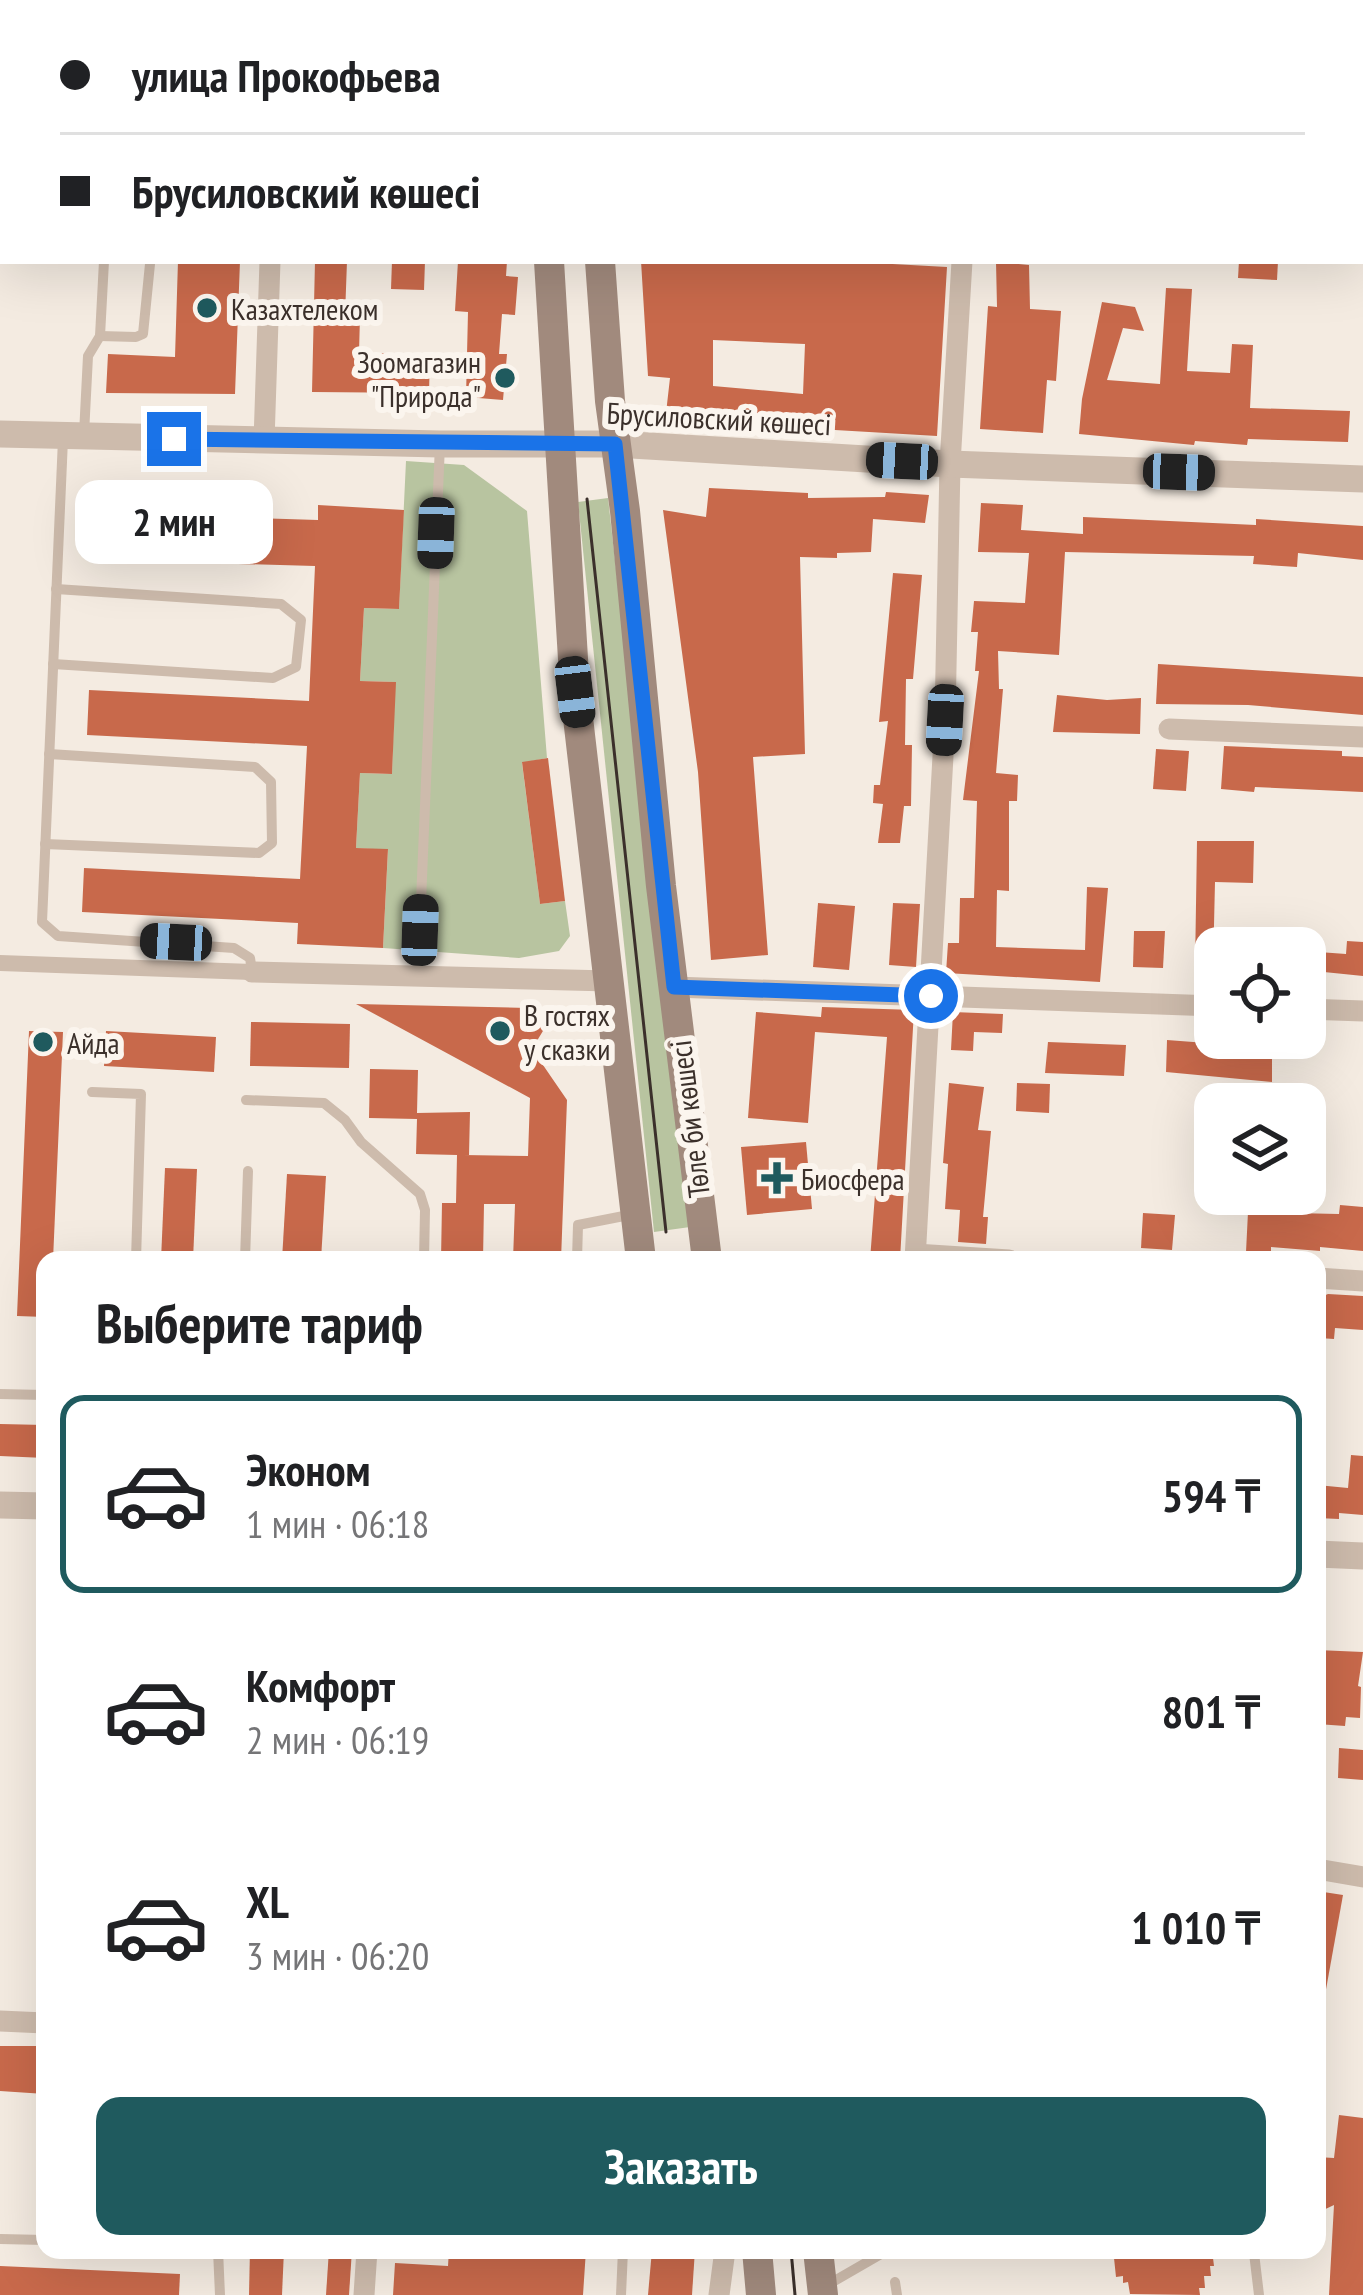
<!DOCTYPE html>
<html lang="ru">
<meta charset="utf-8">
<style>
:root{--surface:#fff;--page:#f6f6f6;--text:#202124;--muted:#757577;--line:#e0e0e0;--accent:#1f5a5e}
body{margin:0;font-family:"PT Sans Narrow",sans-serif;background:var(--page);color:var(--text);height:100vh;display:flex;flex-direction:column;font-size:45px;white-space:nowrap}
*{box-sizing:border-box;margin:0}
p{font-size:39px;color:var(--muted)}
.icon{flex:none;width:66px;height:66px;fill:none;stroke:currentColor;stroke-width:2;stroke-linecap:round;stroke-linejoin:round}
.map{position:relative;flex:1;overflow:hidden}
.sheet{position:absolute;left:36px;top:1251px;width:1290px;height:1008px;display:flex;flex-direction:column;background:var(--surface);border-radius:24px;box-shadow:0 12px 48px #0002}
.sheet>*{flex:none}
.hud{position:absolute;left:0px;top:0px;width:1365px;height:264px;box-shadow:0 12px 48px #0002;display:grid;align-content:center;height:264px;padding:0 60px;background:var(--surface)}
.tools{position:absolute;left:1194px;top:927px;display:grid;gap:24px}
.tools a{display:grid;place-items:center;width:132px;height:132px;border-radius:24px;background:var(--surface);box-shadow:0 12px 48px #0002;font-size:60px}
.end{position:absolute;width:54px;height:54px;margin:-27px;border:15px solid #1a73e8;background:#fff;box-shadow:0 0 0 6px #fff}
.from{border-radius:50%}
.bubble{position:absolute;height:84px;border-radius:24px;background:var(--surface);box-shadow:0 12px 48px #0002;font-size:39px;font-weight:800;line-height:84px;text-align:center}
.car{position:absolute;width:36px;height:72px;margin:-36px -18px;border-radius:15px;box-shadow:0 0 9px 3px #0007;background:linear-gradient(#222 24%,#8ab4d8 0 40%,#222 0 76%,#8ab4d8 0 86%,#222 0)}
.hud b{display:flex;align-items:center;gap:42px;height:114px;font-size:45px}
.hud b+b{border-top:3px solid var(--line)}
.hud i{width:30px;height:30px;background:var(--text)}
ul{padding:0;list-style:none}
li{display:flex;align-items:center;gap:36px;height:198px;margin:0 24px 18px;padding:0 36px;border:6px solid transparent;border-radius:24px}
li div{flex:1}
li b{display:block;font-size:45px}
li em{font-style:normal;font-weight:800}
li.current{border-color:var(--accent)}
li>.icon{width:108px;height:108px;stroke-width:1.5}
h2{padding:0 60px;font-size:54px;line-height:144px}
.primary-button{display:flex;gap:24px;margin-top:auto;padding:24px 60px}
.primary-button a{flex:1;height:138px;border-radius:24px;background:var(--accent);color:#fff;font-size:48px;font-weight:800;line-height:138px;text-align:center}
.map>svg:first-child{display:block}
</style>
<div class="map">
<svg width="1363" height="2295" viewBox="0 0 1363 2295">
<rect width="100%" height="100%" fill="#f4ebe1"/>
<g fill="#b8c4a0">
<polygon points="406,461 464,465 527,511 547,758 522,763 540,904 565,901 570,936 559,951 519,958 383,948 388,850 356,848 360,773 392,774 395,682 360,681 364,608 399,609"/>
<polygon points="608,498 690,1227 654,1232 578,502"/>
</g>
<g fill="#c8694b" fill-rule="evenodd">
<polygon points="178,261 240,261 235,394 106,393 108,354 175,357"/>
<polygon points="315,261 347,261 345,316 360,316 359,353 430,354 429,393 312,392"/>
<polygon points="392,261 425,261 424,290 391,289"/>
<polygon points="458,261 507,261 506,276 518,277 515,315 502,314 499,354 507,354 503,400 466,397 468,312 455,311"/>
<path d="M641,261H838L947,267L937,436L801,428L666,413L670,378L648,376ZM713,340L805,344L803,394L713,386Z"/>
<polygon points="1239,261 1278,261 1277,280 1238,278"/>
<polygon points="996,262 1029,265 1030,309 1061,311 1056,381 1047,380 1043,433 980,429 988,306 997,307"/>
<polygon points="1166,288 1192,289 1187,371 1230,373 1232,344 1253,345 1250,408 1350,411 1348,442 1248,439 1247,445 1195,441 1194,445 1079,434 1082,399 1102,302 1135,307 1144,331 1123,328 1107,380 1160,384"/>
<polygon points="709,488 808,493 808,498 885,497 886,492 929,495 925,523 873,519 871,552 837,553 837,558 800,557 805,754 753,757 768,955 711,960 698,772 663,510 706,517"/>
<polygon points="981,503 1023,505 1021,530 1083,534 1083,517 1256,525 1256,519 1363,526 1363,560 1298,553 1297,567 1253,564 1254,556 1065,552 1059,655 998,651 999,689 1003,689 996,773 1018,775 1017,801 1009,801 1009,891 997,890 996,947 1085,950 1087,887 1108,888 1100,982 946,973 948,943 959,943 960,898 974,898 977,801 963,800 979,671 975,671 978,632 971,632 974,601 1025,603 1029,553 978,552"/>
<polygon points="318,505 404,510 399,609 364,608 360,681 396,682 392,774 360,773 356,848 388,849 383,948 297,944 298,923 82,912 84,868 300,879 307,746 87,735 89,690 309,701 315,566 95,560 97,513 318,520"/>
<polygon points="893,573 922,575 913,679 906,679 905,745 912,745 911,806 904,806 900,843 878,843 883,804 873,803 874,785 880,785 888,721 879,722"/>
<polygon points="1158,664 1363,677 1363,715 1248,705 1156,704"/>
<polygon points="1057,695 1107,700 1141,698 1140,734 1053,732"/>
<polygon points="1224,746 1342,751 1342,756 1363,757 1363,792 1255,787 1254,792 1221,789"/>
<polygon points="1156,749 1189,751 1186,791 1153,789"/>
<polygon points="548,758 565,901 540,904 522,762"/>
<polygon points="1197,841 1254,841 1253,883 1215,882 1213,968 1195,968"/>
<polygon points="818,903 855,906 849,970 813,967"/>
<polygon points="893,903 920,904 916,967 889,965"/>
<polygon points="1134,931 1165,931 1163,968 1133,967"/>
<polygon points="1347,941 1363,942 1363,976 1324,972 1323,984 1305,982 1305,951 1346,954"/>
<polygon points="356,1004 528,1008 549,1021 532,1049 567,1100 561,1260 513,1260 515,1204 484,1204 483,1260 441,1260 442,1203 456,1203 457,1155 416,1154 417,1119 369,1118 370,1069 418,1070 417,1113 470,1112 469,1155 463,1155 528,1156 530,1098"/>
<polygon points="822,1007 914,1010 900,1260 870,1260 887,1037 815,1032 808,1123 748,1118 756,1012 821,1017"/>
<polygon points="953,1012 1003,1014 1002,1033 974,1032 973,1051 951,1050"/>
<polygon points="251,1022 350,1024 349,1068 250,1066"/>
<polygon points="29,1031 63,1032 53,1260 45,1260 45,1317 17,1316"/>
<polygon points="106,1031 216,1037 214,1072 104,1066"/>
<polygon points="1167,1040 1272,1048 1272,1082 1166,1072"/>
<polygon points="1048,1042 1126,1045 1124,1076 1045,1073"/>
<polygon points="949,1083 984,1087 978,1130 991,1131 983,1217 988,1217 986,1244 958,1242 960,1210 945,1209 948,1164 943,1163"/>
<polygon points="1017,1083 1050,1084 1049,1113 1016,1111"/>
<polygon points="806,1142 812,1209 747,1215 741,1147"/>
<polygon points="165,1168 197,1169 193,1260 161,1260"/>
<polygon points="287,1174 326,1176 321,1260 282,1260"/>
<polygon points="1340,1205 1363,1207 1363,1251 1320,1247 1320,1251 1271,1247 1271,1253 1246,1252 1248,1212 1339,1214"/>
<polygon points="1143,1213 1175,1215 1172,1250 1141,1248"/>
<polygon points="1328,1294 1363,1296 1363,1330 1335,1328 1334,1339 1319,1338 1321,1297"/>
<polygon points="0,1424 45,1425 45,1458 0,1456"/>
<polygon points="1351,1455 1363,1456 1363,1515 1339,1513 1339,1519 1317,1518 1317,1485 1348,1488"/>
<polygon points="1317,1650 1363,1652 1358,1686 1361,1687 1360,1718 1346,1717 1345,1726 1317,1724"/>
<polygon points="1339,1748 1363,1750 1363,1780 1338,1778"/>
<polygon points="1317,1891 1343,1895 1325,1995 1317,1995"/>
<polygon points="0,2046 45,2046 45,2094 0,2091"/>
<polygon points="1339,2115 1363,2118 1363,2295 1329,2295 1334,2205 1317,2213 1317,2157 1334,2158"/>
<polygon points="250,2250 284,2250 282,2295 249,2295"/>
<polygon points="329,2250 352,2250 349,2295 326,2295"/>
<polygon points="449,2250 586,2250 583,2295 393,2295 395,2263 448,2266"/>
<polygon points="652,2250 695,2250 692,2295 648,2295"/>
<polygon points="1118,2250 1212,2250 1214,2266 1210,2266 1211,2276 1204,2276 1205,2288 1199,2288 1200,2295 1130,2294 1128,2282 1123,2283 1123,2276 1116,2277 1114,2258 1119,2257"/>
<polygon points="0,2266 180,2274 179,2295 0,2295"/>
</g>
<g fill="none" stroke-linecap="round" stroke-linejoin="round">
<g stroke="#cdbbac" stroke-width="10">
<polyline points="0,56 3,56"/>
<polyline points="1362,219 1363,219"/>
<polyline points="100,336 136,337 143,334 150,264"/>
<polyline points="84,434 88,356 100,336 104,261"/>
<polyline points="63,439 42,922 58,936 234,948 250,958 252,971"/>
<polyline points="53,664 273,678 296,667 301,620 281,604 56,589"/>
<polyline points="45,844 259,853 272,843 271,782 255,767 49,754"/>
<polyline points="418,974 440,444"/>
<polyline points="92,1092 141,1094 136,1260"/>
<polyline points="246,1100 324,1103 345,1120 361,1142 420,1194 425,1210 424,1260"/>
<polyline points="245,1260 248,1171"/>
<polyline points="577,1260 578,1225 634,1214"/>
<polyline points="0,1394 45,1395"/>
<polyline points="0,2239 45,2240"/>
<polyline points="218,2250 220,2295"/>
<polyline points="1254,2253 1259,2295"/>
<polyline points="895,2282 897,2295"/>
<polyline points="829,2284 888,2250"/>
<polyline points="621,2295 623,2250"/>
</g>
<polyline stroke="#cdbbac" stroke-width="16" points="0,963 252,972"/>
<g stroke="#cdbbac" stroke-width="21">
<polyline points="280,3 280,0"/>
<polyline points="981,3 981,0"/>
<polyline points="264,441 270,261"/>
<polyline points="1169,729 1363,737"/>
<polyline points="252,972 609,981"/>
<polyline points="674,987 1215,1006"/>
<polyline points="1305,1009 1363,1011"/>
<polyline points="915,1254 1009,1260"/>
<polyline points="915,1260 945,720 950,464 962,261"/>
<polyline points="1317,1278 1363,1281"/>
<polyline points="1317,1869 1363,1877"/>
<polyline points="0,2021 45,2023"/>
<polyline points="364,2295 367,2250"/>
<polyline points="719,2295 725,2250"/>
</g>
<g stroke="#cdbbac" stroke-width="27">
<polyline points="0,434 440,444 615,444 950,464 1363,479"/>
<polyline points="0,1505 45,1506"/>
<polyline points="1317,1554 1363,1556"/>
</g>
<g stroke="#a18a7d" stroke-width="30">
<polyline points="545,3 545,0"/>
<polyline points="592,3 592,0"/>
<polyline points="549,261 575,692 641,1260"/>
<polyline points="600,261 610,401 625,511 661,886 707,1260"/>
<polyline points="757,2250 761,2295"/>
<polyline points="818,2250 823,2295"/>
</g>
<g stroke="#3b302b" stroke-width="3">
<polyline points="587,499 666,1232"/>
<polyline points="791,2250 795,2295"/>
</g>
</g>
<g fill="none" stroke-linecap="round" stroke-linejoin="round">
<polyline stroke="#1a73e8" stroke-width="15" points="174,439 615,444 674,987 931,996"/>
</g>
<g fill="#1f5a5e" stroke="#fbf5ee" stroke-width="4.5">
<circle cx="207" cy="308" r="12"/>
<circle cx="505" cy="378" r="12"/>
<circle cx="500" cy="1031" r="12"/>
<circle cx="43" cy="1042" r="12"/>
<path d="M771 1160h12v12h12v12h-12v12h-12v-12h-12v-12h12z"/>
</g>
<g text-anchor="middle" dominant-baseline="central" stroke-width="12" stroke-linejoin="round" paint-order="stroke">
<g font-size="30" fill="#3b302b" stroke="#fbf5ee" text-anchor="start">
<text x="231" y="308">Казахтелеком</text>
<text x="481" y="361" text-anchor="end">Зоомагазин<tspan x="481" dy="34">"Природа"</tspan></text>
<text x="524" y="1014">В гостях<tspan x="524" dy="34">у сказки</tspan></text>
<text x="67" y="1042">Айда</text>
<text x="801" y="1178">Биосфера</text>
</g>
<g font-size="30" fill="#3b302b" stroke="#fbf5ee">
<text transform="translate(719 418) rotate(3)">Брусиловский көшесі</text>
<text transform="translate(689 1119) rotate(-97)">Төле би көшесі</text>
</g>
</g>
</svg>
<div class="tools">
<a><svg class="icon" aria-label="locate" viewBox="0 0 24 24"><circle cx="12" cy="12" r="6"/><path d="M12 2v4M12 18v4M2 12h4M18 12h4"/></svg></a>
<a><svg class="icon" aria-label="layers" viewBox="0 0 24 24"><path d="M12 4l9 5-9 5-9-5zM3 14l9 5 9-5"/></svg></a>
</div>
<i class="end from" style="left:931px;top:996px"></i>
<i class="end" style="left:174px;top:439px"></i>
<div class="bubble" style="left:75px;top:480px;width:198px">2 мин</div>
<i class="car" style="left:902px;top:461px;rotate:273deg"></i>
<i class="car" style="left:1179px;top:472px;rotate:92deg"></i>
<i class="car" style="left:436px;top:533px;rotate:182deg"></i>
<i class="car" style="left:575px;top:692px;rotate:173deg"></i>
<i class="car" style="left:945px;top:720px;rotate:183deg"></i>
<i class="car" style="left:420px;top:930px;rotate:2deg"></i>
<i class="car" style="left:176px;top:942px;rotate:273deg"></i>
<div class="hud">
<b><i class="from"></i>улица Прокофьева</b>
<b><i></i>Брусиловский көшесі</b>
</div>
<section class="sheet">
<h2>Выберите тариф</h2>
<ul>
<li class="current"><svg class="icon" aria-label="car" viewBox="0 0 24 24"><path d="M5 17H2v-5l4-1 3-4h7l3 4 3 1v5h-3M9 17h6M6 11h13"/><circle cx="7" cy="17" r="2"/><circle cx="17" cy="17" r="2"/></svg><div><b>Эконом</b><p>1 мин · 06:18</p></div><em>594 ₸</em></li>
<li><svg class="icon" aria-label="car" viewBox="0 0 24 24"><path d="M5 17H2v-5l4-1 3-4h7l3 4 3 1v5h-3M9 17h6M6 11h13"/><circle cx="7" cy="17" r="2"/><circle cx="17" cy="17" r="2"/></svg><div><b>Комфорт</b><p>2 мин · 06:19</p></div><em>801 ₸</em></li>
<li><svg class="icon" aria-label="car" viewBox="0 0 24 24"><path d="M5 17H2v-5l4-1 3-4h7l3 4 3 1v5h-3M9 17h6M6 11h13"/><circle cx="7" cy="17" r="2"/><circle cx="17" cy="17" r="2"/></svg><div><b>XL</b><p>3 мин · 06:20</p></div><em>1 010 ₸</em></li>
</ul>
<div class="primary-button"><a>Заказать</a></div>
</section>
</div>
